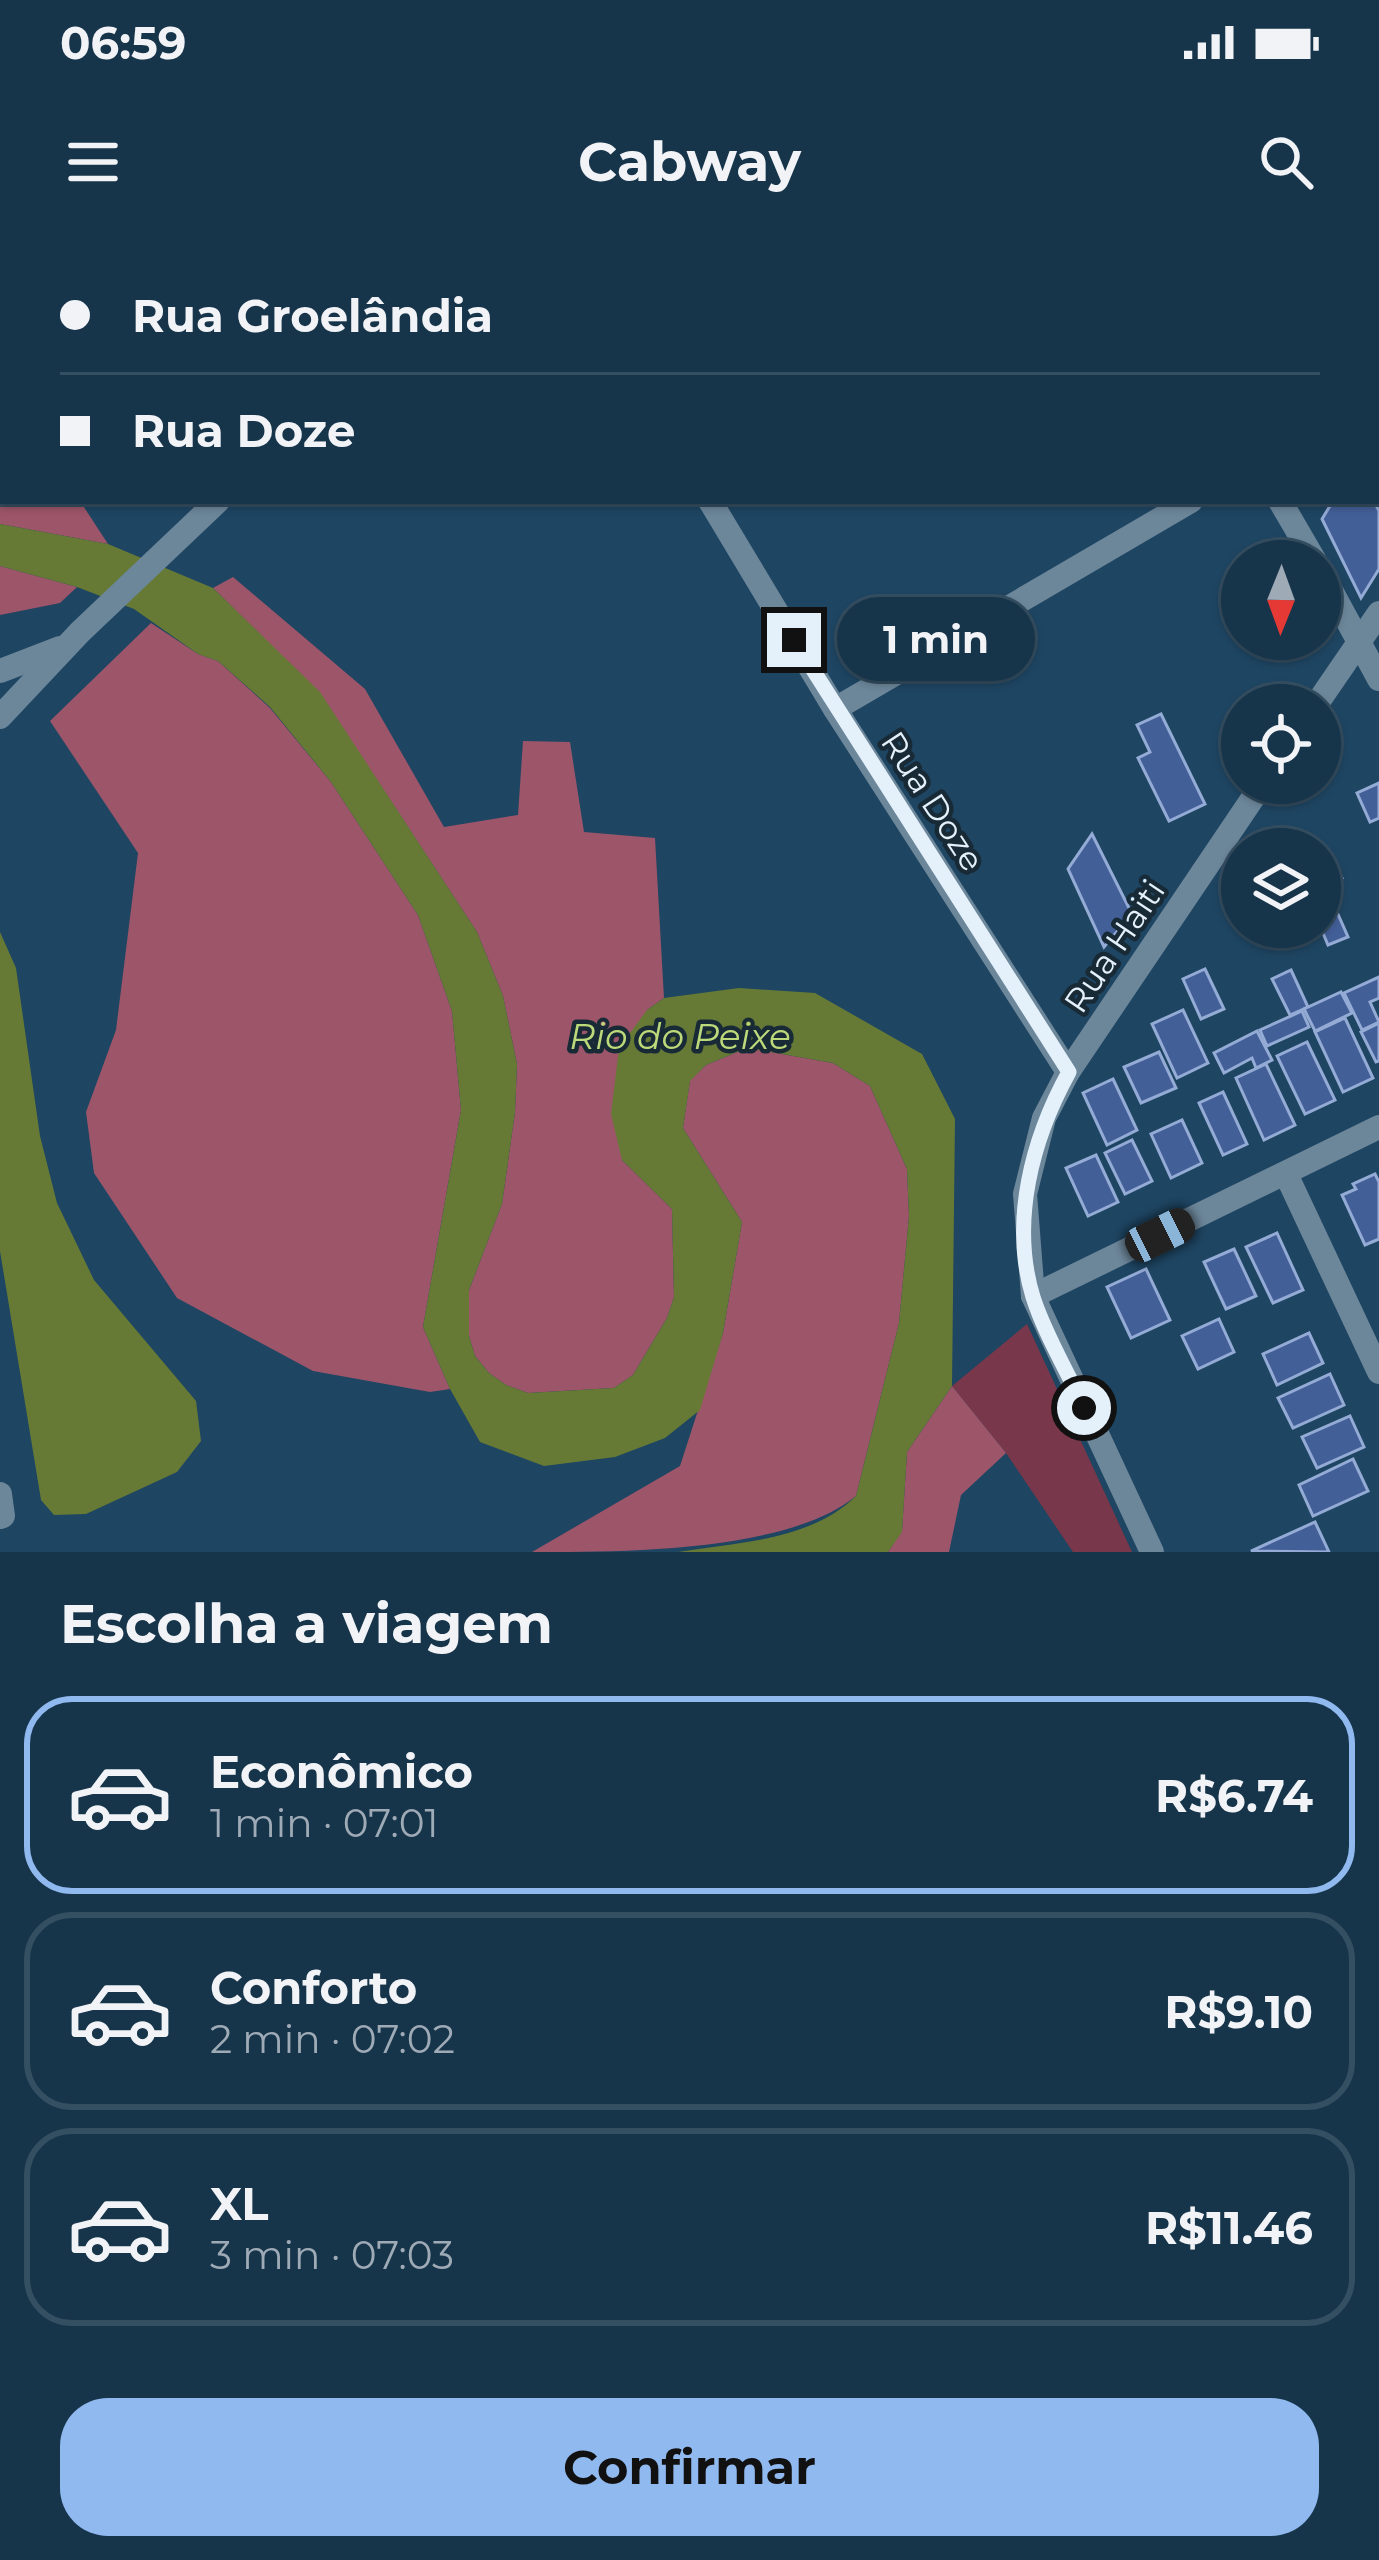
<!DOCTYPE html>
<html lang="pt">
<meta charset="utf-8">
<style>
:root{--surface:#16344a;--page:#1f3c51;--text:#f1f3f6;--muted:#9eaab5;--line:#354f62;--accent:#90b9f0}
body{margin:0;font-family:Montserrat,sans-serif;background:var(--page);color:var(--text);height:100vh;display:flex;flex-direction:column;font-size:45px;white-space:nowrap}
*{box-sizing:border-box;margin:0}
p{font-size:39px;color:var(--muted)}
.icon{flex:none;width:66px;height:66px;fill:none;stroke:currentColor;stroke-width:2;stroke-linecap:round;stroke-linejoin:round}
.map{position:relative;height:1312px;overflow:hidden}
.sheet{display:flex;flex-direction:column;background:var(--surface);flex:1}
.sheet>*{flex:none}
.top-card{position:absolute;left:0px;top:0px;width:1380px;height:264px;box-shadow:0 3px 9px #0004,0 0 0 3px var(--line);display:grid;align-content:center;height:264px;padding:0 60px;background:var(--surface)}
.needle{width:78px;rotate:181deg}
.fabs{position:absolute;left:1221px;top:300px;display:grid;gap:24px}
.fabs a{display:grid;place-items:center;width:120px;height:120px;border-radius:50%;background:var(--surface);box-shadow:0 3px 9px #0004,0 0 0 3px var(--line);font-size:60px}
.end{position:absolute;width:54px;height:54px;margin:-27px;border:15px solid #e4f1fb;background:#111;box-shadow:0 0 0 6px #111}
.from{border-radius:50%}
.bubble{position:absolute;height:84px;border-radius:42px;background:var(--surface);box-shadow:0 3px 9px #0004,0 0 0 3px var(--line);font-size:39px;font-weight:700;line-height:84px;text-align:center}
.car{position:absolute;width:36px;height:72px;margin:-36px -18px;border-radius:15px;box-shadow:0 0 9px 3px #0007;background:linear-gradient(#222 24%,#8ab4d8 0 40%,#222 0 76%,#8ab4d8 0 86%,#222 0)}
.top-card b{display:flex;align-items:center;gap:42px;height:114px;font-size:45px}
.top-card b+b{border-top:3px solid var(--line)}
.top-card i{width:30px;height:30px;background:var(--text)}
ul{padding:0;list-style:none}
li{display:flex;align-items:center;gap:36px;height:198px;margin:0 24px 18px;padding:0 36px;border:6px solid var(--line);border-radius:48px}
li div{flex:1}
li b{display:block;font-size:45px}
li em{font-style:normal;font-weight:700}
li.current{border-color:var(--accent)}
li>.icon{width:108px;height:108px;stroke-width:1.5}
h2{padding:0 60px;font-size:54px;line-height:144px}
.button{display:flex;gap:24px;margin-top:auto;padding:24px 60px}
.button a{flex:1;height:138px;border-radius:48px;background:var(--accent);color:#111;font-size:48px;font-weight:700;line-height:138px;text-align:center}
.status{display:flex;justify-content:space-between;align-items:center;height:84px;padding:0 60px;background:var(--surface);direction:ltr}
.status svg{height:33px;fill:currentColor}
header{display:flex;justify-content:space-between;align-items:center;height:156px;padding:0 60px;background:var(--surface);font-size:54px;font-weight:700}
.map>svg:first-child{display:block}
</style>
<div class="status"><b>06:59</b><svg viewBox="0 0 49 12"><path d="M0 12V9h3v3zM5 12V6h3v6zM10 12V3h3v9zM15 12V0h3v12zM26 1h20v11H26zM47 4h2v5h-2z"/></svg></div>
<header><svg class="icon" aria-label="menu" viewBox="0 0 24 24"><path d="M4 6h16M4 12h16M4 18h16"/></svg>Cabway<svg class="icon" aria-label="search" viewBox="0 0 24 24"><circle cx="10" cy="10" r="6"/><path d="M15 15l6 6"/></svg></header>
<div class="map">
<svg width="1379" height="1312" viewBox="0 0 1379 1312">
<rect width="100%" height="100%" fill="#1e4562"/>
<polygon fill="#78374a" points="1027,1084 1132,1312 1073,1312 1006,1213 952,1146"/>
<g fill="#9d5569">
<polygon points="0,173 3,261 80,261 108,304 0,284"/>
<polygon points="0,326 77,347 60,363 0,375"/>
<polygon points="233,337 365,449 444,587 518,575 523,501 570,502 584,592 655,598 664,758 647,770 622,920 672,969 674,1057 667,1078 633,1135 614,1148 528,1153 506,1145 489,1133 475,1116 469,1096 469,1050 502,964 515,872 517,824 503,756 477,692 320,453 213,348"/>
<polygon points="151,383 198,414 218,421 270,468 331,542 418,675 452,771 461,870 423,1087 450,1149 430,1152 313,1131 177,1058 94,933 86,872 116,790 138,613 50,481"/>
<path d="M747,808L833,823L870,846L907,929L909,976L899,1083L856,1256C788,1312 622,1312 532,1312L680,1226L723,1093L742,982L683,888L690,840L706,825Z"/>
<polygon points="952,1146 1006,1213 961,1255 949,1312 888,1312 902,1291 907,1212"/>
</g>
<g fill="#667a36">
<path d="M0,284L108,304L213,348L320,452L477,692L503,756L517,824L515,872L502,964L469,1050V1096L475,1116L489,1133L506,1145L528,1153L614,1148L633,1135L667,1078L674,1057L672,969L622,920L611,874L619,808L647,770L664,758L739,748L815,753L922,814L955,879L952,1146L907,1212L902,1292L888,1312H678C738,1302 810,1301 856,1256L899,1083L909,976L907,929L870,846L833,823L747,808L706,825L690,841L683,888L742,982L723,1093L700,1170L665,1198L615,1217L544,1226L480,1202L450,1149L423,1087L461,870L452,771L418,675L331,542L270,467L218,421L198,414L134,369L77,347L0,326Z"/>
<polygon points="0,692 16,728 40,896 57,963 94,1040 196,1161 201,1201 177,1232 86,1274 54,1275 41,1260 0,1011"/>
</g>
<g fill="#435f98" stroke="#94abd5" stroke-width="3">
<polygon points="1333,261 1374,261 1379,271 1379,329 1361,358 1322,279"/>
<polygon points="1161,474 1205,564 1169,581 1138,518 1150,512 1137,485"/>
<polygon points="1379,543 1379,578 1370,582 1357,553"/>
<polygon points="1092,594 1132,674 1104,707 1068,629"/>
<polygon points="1330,613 1342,638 1320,648 1320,617"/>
<polygon points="1330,656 1348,697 1328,705 1320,686 1320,661"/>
<polygon points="1205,729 1224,769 1201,779 1183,739"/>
<polygon points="1291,730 1308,767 1290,775 1272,739"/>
<polygon points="1379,737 1379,758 1370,762 1379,782 1362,790 1344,753"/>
<polygon points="1341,752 1352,773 1315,791 1304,769"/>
<polygon points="1183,770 1208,823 1177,838 1152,784"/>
<polygon points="1302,771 1309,787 1267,806 1260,790"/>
<polygon points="1345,778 1373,838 1343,852 1315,792"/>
<polygon points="1379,783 1379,821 1376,822 1361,792"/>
<polygon points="1257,791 1272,820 1256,828 1252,818 1224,833 1214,813"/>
<polygon points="1307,802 1335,860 1305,874 1277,816"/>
<polygon points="1159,812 1176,848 1141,863 1124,827"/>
<polygon points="1266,824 1295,885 1264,900 1236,838"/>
<polygon points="1113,839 1137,890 1107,905 1083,853"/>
<polygon points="1223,852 1247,904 1223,915 1199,863"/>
<polygon points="1182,880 1202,923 1171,938 1151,894"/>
<polygon points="1132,900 1152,941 1125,954 1105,913"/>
<polygon points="1096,915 1118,962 1088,976 1066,928"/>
<polygon points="1375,934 1379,942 1379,999 1365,1005 1342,955 1356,949 1353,944"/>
<polygon points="1277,993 1303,1050 1273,1063 1246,1007"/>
<polygon points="1234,1009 1256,1056 1226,1069 1204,1022"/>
<polygon points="1146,1029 1170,1080 1131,1098 1107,1047"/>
<polygon points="1219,1079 1234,1112 1198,1129 1182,1096"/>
<polygon points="1309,1093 1323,1123 1277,1145 1263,1114"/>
<polygon points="1330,1134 1344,1165 1293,1188 1278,1158"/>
<polygon points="1350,1176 1364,1207 1317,1228 1302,1197"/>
<polygon points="1353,1219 1368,1251 1313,1276 1299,1245"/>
<polygon points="1315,1282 1329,1312 1251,1311"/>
</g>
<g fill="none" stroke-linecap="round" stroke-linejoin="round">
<g stroke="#6c869a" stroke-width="24">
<polyline points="1137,0 1139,3"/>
<polyline points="530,3 533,0"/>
<polyline points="1091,3 1097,0"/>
<polyline points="710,261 835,469 1068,832"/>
<polyline points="1280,261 1315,321"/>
<polyline points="1320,330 1379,439"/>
<polyline points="0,431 60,408"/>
<polyline points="1316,465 1379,373"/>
<polyline points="835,469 1191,261"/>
<polyline points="0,477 80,392 218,261"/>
<polyline points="1286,934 1379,1132"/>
<polyline points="1033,1056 1379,887"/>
<polyline points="0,1254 3,1276 0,1277"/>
<polyline points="1152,1312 1033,1056 1025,954 1044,878 1068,832 1263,543"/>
</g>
</g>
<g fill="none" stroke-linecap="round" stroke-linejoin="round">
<path stroke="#e4f1fb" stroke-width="15" d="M794,400L1069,832C1032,899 1010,982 1033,1057C1045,1095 1068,1132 1084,1168"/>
</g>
<g text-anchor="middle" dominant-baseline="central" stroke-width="9" stroke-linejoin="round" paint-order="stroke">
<g font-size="33" fill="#e4f1fb" stroke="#192a37">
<text transform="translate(933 561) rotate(57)">Rua Doze</text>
<text transform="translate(1114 706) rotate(-56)">Rua Haiti</text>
</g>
<g font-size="36" font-style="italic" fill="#bdda7a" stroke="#192a37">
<text x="680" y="796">Rio do Peixe</text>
</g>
</g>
</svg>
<div class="fabs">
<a><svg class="needle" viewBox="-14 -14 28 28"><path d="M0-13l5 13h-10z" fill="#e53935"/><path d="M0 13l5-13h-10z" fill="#9eaab5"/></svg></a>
<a><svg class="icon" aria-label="locate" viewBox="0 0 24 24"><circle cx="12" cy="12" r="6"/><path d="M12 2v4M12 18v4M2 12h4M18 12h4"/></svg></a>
<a><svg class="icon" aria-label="layers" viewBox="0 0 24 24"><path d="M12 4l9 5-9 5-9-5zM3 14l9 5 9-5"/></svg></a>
</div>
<i class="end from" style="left:1084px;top:1168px"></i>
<i class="end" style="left:794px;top:400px"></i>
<div class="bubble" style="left:837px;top:357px;width:198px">1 min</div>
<i class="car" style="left:1160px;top:995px;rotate:64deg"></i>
<div class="top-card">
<b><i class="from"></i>Rua Groelândia</b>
<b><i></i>Rua Doze</b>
</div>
</div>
<section class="sheet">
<h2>Escolha a viagem</h2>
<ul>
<li class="current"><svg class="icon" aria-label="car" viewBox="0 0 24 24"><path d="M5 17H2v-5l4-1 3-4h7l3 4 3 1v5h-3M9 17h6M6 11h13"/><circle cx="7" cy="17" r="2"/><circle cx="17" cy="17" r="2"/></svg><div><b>Econômico</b><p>1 min · 07:01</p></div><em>R$6.74</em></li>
<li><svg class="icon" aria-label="car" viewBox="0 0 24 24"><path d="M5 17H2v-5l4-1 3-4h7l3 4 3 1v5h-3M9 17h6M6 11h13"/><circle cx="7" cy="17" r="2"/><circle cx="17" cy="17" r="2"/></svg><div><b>Conforto</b><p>2 min · 07:02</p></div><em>R$9.10</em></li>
<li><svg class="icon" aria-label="car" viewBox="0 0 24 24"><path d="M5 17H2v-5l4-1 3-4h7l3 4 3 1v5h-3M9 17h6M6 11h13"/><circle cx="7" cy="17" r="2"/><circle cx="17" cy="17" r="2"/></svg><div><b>XL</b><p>3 min · 07:03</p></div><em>R$11.46</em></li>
</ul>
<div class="button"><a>Confirmar</a></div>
</section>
